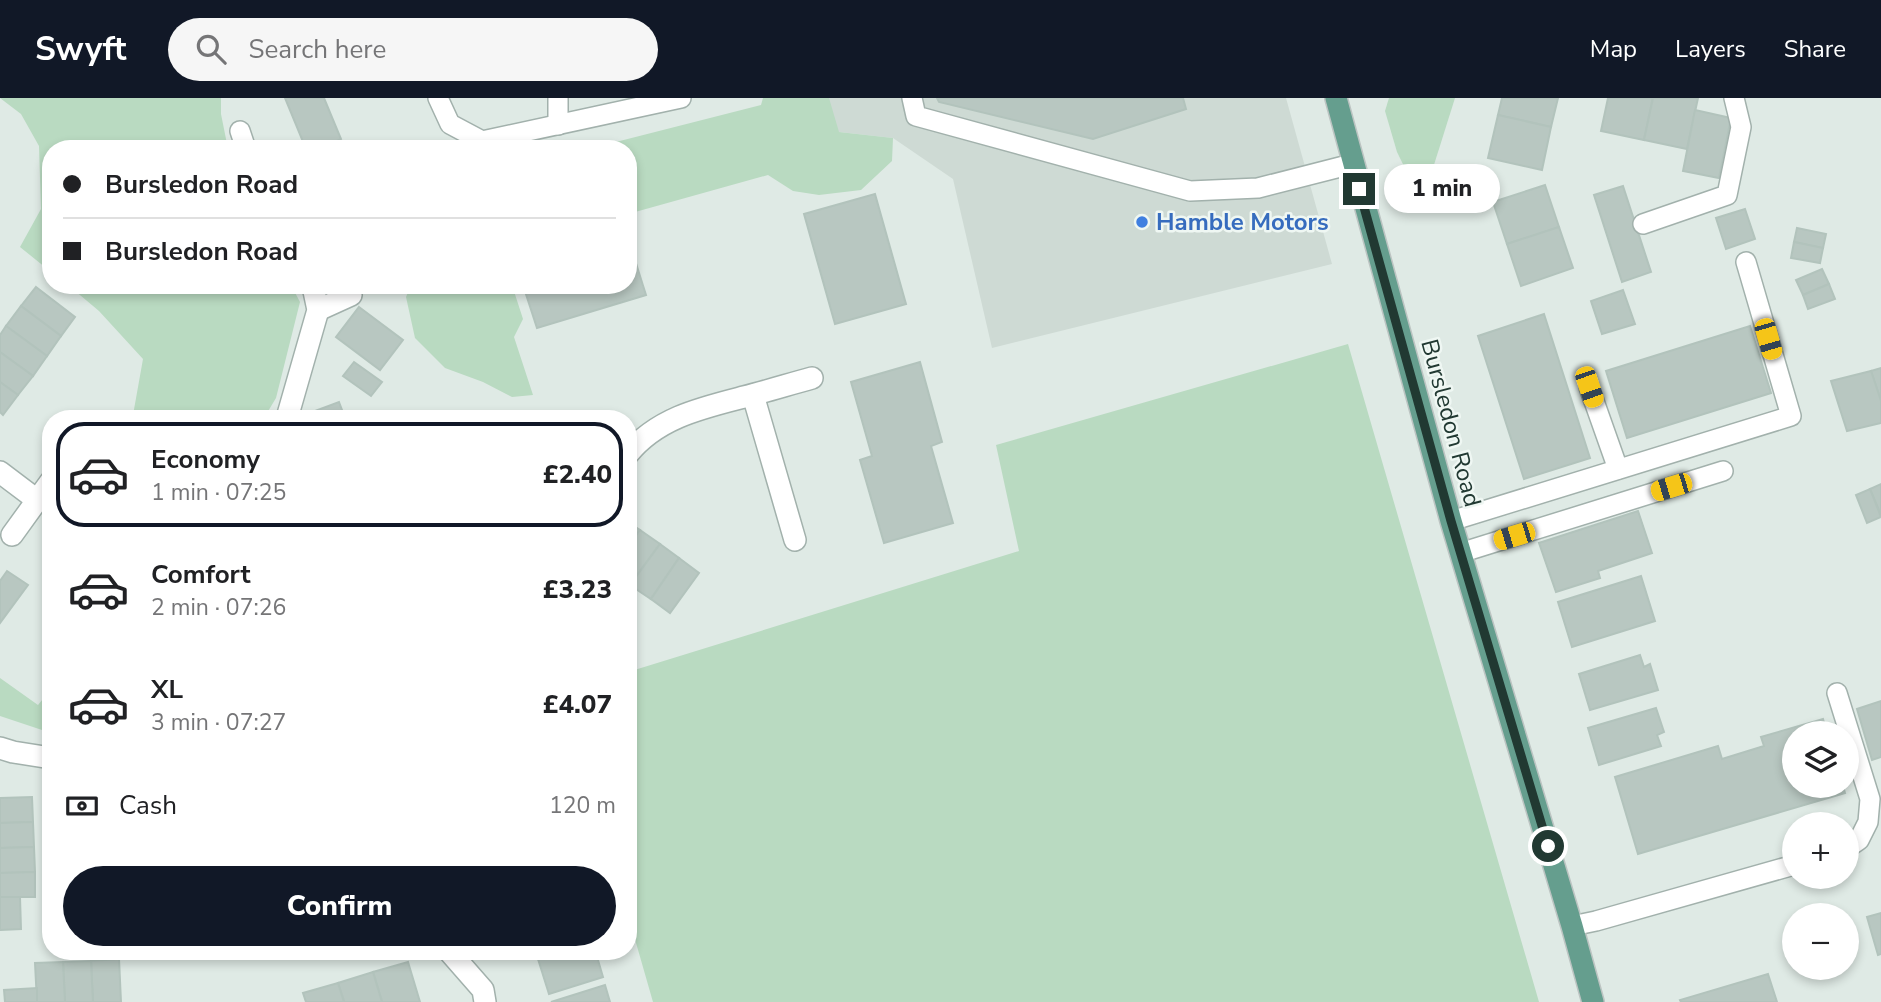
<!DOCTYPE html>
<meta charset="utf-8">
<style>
:root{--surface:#fff;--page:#f6f6f6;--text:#202124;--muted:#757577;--line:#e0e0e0;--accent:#111827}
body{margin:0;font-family:"Nunito Sans",sans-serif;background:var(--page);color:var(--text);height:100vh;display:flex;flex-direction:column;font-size:26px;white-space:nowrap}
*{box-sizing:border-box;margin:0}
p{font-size:23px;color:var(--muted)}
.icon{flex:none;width:38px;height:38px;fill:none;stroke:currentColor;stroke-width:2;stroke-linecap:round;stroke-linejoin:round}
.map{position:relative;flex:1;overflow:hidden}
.panel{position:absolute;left:42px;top:312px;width:595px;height:550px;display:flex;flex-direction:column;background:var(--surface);border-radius:28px;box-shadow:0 4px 10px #0003}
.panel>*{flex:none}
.top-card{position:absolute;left:42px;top:42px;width:595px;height:154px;border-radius:28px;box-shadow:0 4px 10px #0003;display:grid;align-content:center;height:154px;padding:0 21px;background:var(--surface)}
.buttons{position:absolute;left:1782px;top:623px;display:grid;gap:14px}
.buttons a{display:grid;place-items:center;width:77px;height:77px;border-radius:50%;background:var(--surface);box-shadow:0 4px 10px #0003;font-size:35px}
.end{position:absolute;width:32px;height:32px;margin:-16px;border:9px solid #213932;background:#fff;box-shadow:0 0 0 4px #fff}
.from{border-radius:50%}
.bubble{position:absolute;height:49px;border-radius:24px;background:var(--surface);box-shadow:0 4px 10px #0003;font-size:23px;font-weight:800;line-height:49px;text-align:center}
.car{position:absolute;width:21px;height:42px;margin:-21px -10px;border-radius:9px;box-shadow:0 0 5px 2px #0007;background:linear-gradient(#f5c518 24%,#345 0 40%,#f5c518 0 76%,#345 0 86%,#f5c518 0)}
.top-card b{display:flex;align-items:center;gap:24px;height:66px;font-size:26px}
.top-card b+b{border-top:2px solid var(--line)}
.top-card i{width:18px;height:18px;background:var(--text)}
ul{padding:12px 0 0;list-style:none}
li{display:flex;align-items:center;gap:21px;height:105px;margin:0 14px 10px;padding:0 7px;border:4px solid transparent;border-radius:28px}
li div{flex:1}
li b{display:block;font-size:26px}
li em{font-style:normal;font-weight:800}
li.current{border-color:var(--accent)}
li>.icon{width:63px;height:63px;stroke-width:1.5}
.pay{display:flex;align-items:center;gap:18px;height:77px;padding:0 21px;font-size:26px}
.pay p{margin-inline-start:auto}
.primary-button{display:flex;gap:14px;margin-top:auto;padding:14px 21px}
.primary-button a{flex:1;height:80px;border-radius:42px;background:var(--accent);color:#fff;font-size:28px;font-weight:800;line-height:80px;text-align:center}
header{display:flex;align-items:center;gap:42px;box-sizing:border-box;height:98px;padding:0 35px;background:var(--accent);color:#fff}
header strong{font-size:33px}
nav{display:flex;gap:38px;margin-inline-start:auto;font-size:24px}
.search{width:490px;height:63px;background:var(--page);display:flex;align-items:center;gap:18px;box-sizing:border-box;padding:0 24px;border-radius:38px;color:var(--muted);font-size:26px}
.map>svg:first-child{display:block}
</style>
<header>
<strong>Swyft</strong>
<div class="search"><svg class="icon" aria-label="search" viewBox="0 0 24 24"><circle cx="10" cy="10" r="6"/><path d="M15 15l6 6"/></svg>Search here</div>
<nav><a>Map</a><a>Layers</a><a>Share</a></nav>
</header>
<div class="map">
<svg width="1881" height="904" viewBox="0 0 1881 904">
<rect width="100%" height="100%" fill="#dfeae5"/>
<polygon fill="#cedad4" points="800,0 1286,0 1332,166 992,250 953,81 893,40 803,30"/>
<g fill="#b9dac1">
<polygon points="0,0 221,0 221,16 228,51 51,51 51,174 20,149 41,111 39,48 21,16"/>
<polygon points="763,0 829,0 839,34 893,40 892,63 861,92 819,97 793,93 768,77 628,116 628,51 575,51 608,46 761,7"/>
<polygon points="1389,0 1455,0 1422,105 1397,54 1385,13"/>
<polygon points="68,187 291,187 300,204 276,300 264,320 179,320 133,317 143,261 99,213"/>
<polygon points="411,187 512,187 523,221 514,239 533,297 512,299 483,284 445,270 415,240 406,199"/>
<polygon points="1348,246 1539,904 653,904 628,817 628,574 1019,453 996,347"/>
<polygon points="0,580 38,607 51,591 51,635 0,618"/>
</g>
<g fill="#b8c7c1" stroke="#b2c3bc" stroke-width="2">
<polygon points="285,0 324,0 341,41 319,51 306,51"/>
<polygon points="937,0 1183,0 1186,11 1093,41 939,4"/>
<polygon points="1502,0 1558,0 1551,29 1498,17"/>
<polygon points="1608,0 1653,0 1644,42 1601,33"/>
<polygon points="1653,0 1698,0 1687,51 1644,42"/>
<polygon points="1695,12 1731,20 1719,80 1683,73"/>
<polygon points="1498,17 1551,29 1542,72 1488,60"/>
<polygon points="1545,87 1559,129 1507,146 1493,104"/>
<polygon points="1623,88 1651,174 1622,184 1594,97"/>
<polygon points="875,96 906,206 835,226 804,116"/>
<polygon points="1745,111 1755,141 1726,151 1716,120"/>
<polygon points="1559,129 1573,170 1521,188 1507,146"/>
<polygon points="1797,130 1826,136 1823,150 1794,144"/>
<polygon points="628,140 646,197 537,230 523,187 628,187"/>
<polygon points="1794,144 1823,150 1820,165 1791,160"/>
<polygon points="1822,171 1829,186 1803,197 1796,182"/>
<polygon points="1829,186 1835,201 1808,211 1803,197"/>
<polygon points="36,189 75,219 61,238 21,208"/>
<polygon points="1623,192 1635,226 1602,236 1591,203"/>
<polygon points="21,208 61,238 47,258 6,228"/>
<polygon points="359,209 403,242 380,272 336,239"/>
<polygon points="1544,216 1590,360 1524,381 1478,238"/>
<polygon points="6,228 47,258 33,278 0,254 0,237"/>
<polygon points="1750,228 1771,295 1627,340 1606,273"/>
<polygon points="0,254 33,278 18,297 0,284"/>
<polygon points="354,264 382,284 371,298 343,278"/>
<polygon points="920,264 942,344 931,348 953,425 884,445 860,362 872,358 851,284"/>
<polygon points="1881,270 1881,303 1871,273"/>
<polygon points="1871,273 1881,303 1881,325 1847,333 1831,283"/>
<polygon points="0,284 18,297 3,317 0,314"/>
<polygon points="339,304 345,320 305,320 304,317"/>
<polygon points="1881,386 1881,417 1870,391"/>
<polygon points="1870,391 1881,419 1867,425 1856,397"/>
<polygon points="1638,413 1652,455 1598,473 1600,480 1556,494 1539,445"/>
<polygon points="628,424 640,432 628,448"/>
<polygon points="640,432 660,446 630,487 628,485 628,448"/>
<polygon points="660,446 679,460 651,501 630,487"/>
<polygon points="679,460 699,475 670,515 651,501"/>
<polygon points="7,473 28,487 0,525 0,483"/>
<polygon points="1641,478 1655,523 1572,549 1558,504"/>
<polygon points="1640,557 1644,569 1650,566 1658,592 1590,612 1579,576"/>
<polygon points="1881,603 1881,659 1872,662 1857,611"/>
<polygon points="1656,610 1664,634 1657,637 1661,648 1599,667 1588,630"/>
<polygon points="1823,621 1827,635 1794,635 1794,688 1843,688 1845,695 1638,756 1615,679 1718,648 1722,661 1764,648 1761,639"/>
<polygon points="32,699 33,724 0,725 0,700"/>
<polygon points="33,724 34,749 0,750 0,725"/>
<polygon points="34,749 35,774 0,775 0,750"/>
<polygon points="35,774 35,799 0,799 0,775"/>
<polygon points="0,799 20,799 21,831 0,832"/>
<polygon points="1881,815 1881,856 1878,857 1867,819"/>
<polygon points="535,852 567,852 538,861"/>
<polygon points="567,852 595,852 603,879 549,896 538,861"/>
<polygon points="119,861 121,904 93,904 91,863"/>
<polygon points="91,863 93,904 65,904 63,864"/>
<polygon points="63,864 65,904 37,904 35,865"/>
<polygon points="408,864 420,904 382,904 373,874"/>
<polygon points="373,874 382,904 344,904 338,885"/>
<polygon points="1768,876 1777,904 1681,904 1680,902"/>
<polygon points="338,885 344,904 306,904 303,895"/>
<polygon points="605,887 610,904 551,904"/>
<polygon points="37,890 37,904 5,904 4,892"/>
</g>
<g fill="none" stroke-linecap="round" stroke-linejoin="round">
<g stroke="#a2b1ac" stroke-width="22">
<g id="service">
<polyline points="438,0 450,26 482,43 681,0"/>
<polyline points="912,0 916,18 1190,93 1258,90 1352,66"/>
<polyline points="558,27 558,0"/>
<polyline points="240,33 246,51"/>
<polyline points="1643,126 1727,97 1741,29 1734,0"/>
<polyline points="1589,289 1618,371"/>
<polyline points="1451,423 1791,318 1746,164"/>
<polyline points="1460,455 1723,373"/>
<polyline points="1837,595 1870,701 1868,724 1859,742 1846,751"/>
<polyline points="1572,828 1596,823 1794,767"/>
</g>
</g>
<g stroke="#a2b1ac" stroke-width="24">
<g id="minor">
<polyline points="318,212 351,197"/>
<polyline points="753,297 795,442"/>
<polyline points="287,320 318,212 314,193 311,187"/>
<path d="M628,356C657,320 701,310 744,299C767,293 790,286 812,280"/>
<polyline points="0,374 37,402"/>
<polyline points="12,437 51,383"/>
<polyline points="0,650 13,654 51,660"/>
<polyline points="448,852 483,892 485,904"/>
</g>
</g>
<g stroke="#bcc4c2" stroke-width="24">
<polyline id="primary" points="1336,0 1451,423 1572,828 1593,904"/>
</g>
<use href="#service" stroke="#fff" stroke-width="19"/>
<use href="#minor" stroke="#fff" stroke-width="21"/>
<use href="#primary" stroke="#659e8e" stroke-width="21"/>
</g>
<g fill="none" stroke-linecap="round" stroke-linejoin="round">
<polyline stroke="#213932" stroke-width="9" points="1359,91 1451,423 1548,748"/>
</g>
<circle fill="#3f7fe0" stroke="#eff7f3" stroke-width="2.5" cx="1142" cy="124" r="7"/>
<g text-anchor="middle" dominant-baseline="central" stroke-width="5" stroke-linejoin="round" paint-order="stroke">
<g font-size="24" font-weight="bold" fill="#366cbe" stroke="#eff7f3" text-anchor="start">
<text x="1156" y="124">Hamble Motors</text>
</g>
<g font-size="24" fill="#213932" stroke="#eff7f3">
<text transform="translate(1451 325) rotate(75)">Bursledon Road</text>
</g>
</g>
</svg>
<div class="buttons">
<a><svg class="icon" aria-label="layers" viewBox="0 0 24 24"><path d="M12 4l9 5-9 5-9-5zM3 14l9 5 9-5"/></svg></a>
<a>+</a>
<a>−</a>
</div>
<i class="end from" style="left:1548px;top:748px"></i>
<i class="end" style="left:1359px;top:91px"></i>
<div class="bubble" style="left:1384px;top:66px;width:116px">1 min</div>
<i class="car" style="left:1768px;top:241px;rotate:164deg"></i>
<i class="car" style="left:1589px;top:289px;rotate:161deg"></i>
<i class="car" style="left:1671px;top:389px;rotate:253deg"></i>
<i class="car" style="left:1514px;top:438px;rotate:253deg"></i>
<div class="top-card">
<b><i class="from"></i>Bursledon Road</b>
<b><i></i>Bursledon Road</b>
</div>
<section class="panel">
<ul>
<li class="current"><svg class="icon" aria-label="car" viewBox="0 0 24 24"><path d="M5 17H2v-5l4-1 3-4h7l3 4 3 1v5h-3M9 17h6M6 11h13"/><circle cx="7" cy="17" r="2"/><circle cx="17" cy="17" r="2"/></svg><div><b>Economy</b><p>1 min · 07:25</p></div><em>£2.40</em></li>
<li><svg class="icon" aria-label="car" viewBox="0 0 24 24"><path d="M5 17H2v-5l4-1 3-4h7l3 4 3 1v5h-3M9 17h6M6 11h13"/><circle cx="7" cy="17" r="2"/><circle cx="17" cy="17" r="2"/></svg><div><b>Comfort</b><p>2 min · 07:26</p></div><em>£3.23</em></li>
<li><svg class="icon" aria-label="car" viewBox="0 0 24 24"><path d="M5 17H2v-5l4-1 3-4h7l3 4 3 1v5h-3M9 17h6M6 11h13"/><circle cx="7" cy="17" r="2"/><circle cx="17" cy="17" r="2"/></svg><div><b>XL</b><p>3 min · 07:27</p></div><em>£4.07</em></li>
</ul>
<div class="pay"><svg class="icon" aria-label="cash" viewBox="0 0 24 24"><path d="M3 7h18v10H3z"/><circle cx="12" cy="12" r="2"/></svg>Cash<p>120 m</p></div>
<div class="primary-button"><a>Confirm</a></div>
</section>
</div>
